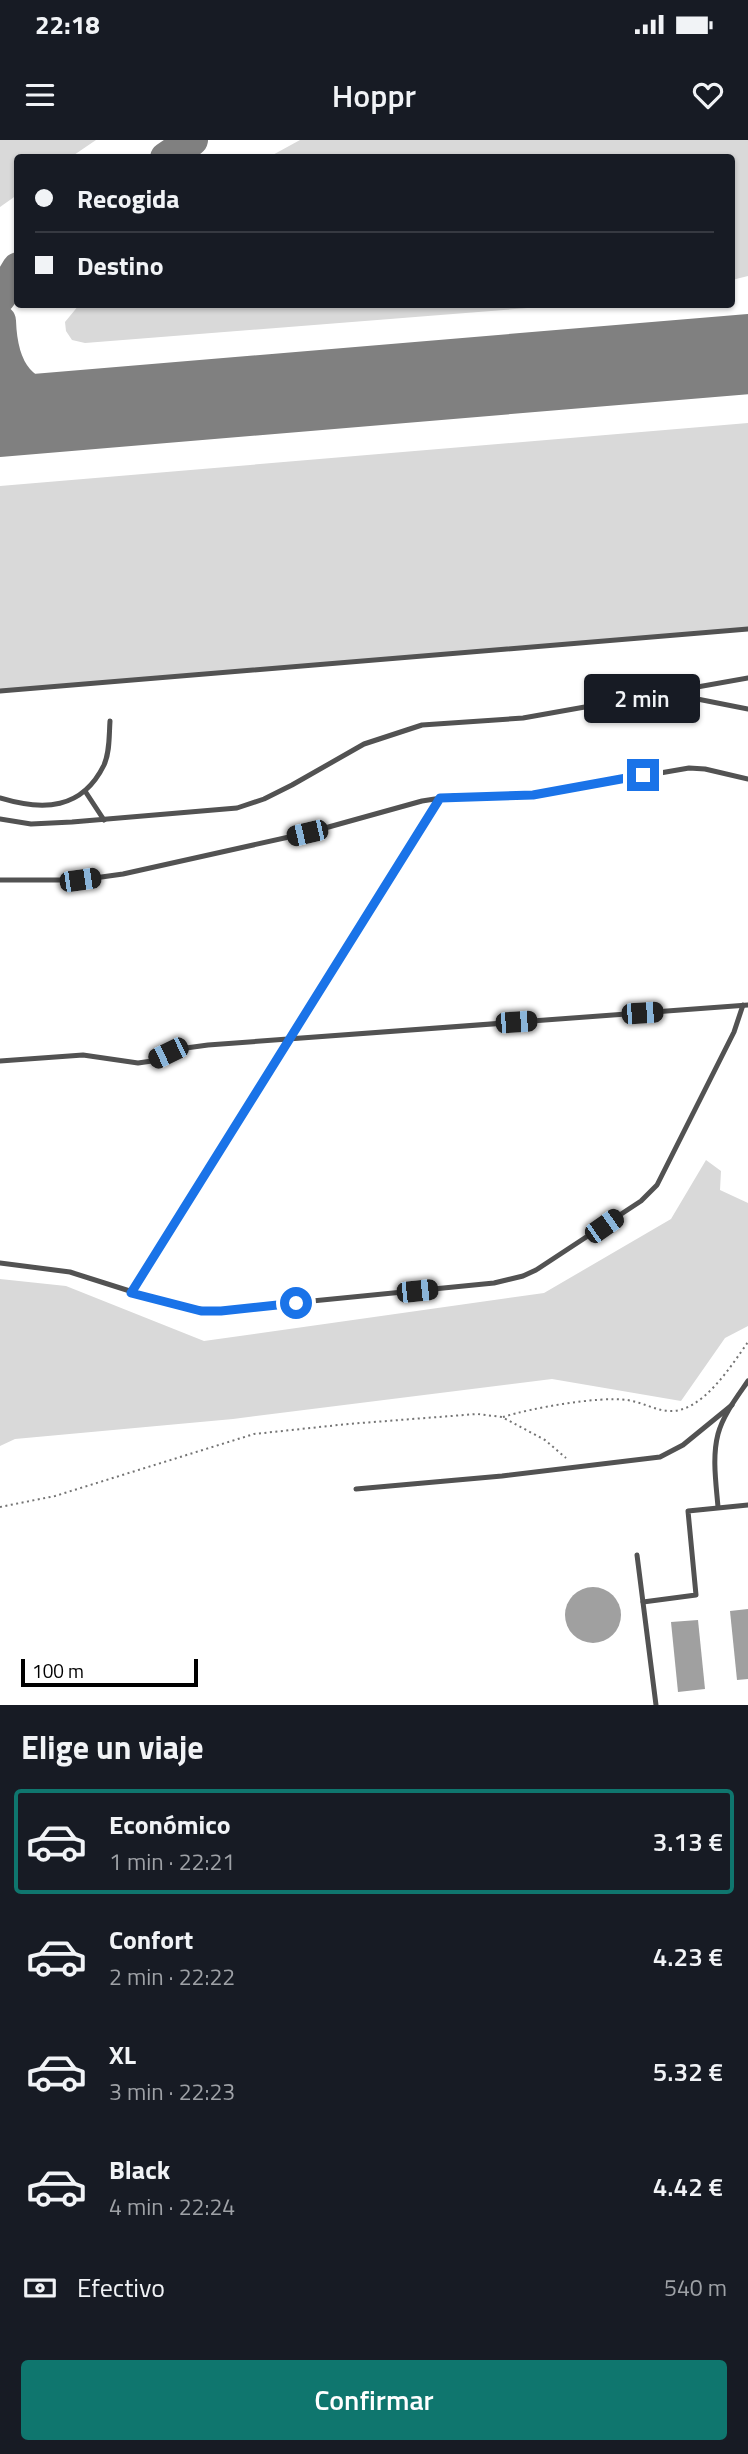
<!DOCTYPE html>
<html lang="es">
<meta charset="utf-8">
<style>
:root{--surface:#171b24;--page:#242831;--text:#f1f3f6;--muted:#9ea1a6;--line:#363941;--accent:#0f766e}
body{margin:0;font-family:"Titillium Web",sans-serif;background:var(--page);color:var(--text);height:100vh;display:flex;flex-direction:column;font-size:26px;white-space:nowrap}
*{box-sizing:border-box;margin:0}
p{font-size:23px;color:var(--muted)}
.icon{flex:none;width:38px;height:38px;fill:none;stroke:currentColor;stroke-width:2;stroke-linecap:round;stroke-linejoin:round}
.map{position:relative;height:1565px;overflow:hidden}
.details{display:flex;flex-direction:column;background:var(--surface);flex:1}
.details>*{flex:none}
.top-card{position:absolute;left:14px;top:14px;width:721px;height:154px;border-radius:7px;box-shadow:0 2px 5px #0004;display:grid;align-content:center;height:154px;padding:0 21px;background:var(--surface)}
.scale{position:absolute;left:21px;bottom:18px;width:177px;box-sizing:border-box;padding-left:7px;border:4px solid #000;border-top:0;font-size:19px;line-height:24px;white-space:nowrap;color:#000;-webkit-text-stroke:5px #fff;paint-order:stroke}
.end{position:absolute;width:32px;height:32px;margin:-16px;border:9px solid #1a73e8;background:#fff;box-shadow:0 0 0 4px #fff}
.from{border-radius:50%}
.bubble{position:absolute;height:49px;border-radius:7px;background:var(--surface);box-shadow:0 2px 5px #0004;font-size:23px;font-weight:600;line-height:49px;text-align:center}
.car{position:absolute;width:21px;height:42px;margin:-21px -10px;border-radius:9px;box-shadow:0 0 5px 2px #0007;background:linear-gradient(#222 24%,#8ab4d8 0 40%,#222 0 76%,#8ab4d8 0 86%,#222 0)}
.top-card b{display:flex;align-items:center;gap:24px;height:66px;font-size:26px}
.top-card b+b{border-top:2px solid var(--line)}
.top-card i{width:18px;height:18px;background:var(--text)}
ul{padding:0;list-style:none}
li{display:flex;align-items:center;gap:21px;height:105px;margin:0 14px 10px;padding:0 7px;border:4px solid transparent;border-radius:7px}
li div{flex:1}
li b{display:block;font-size:26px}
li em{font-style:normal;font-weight:600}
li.active{border-color:var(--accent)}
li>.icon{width:63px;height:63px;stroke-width:1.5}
h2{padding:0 21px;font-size:32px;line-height:84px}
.pay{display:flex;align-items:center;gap:18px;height:77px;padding:0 21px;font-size:26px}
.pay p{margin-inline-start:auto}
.primary-button{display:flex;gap:14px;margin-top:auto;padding:14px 21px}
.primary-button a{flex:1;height:80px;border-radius:7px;background:var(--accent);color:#fff;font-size:28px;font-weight:600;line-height:80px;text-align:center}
.status{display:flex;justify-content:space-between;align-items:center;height:49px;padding:0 35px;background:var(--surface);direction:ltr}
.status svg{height:19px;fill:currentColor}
header{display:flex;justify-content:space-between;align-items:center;height:91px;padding:0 21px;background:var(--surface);font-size:32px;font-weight:600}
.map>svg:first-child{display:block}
</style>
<div class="status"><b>22:18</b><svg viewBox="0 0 49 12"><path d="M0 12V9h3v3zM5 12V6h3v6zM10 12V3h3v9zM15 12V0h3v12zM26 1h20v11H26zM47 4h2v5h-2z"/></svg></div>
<header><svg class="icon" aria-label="menu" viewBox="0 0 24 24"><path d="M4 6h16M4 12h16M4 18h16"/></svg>Hoppr<svg class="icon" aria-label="heart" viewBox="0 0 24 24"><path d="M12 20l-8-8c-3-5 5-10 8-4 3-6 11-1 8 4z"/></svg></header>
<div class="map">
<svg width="748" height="1565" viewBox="0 0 748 1565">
<rect width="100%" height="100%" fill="#fff"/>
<g fill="#d9d9d9">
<polygon points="0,0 96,0 71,17 18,18 17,55 0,67"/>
<polygon points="300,0 748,0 748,136 732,140 732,18 269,17"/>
<polygon points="79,165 79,164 566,165 85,203 72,200 66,191 65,182"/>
<polygon points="748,283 748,489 0,551 0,346"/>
<polygon points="706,1020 721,1031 720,1050 748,1063 748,1186 725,1198 681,1261 552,1239 233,1279 15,1299 0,1306 0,1139 66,1146 204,1201 544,1153 671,1079"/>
</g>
<g fill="#a0a0a0">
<circle cx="593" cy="1475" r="28"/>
<polygon points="748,1469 748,1539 737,1540 730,1471"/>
<polygon points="698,1480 705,1549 678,1552 671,1482"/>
</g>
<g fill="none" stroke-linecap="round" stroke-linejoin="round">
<g stroke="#808080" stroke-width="32">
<polyline points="166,18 192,0"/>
<polyline points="0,157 18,128"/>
<path d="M0,181C2,237 22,251 72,271"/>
<polyline points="628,224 748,193"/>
</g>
<polyline stroke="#808080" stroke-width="80" points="0,277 748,214"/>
<g stroke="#747474" stroke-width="2" stroke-dasharray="2 3.5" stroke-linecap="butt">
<path d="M503,1277C531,1268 599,1256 627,1260C642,1262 654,1270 669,1271C702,1273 731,1226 748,1202"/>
<polyline points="0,1367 55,1356 254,1294 348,1284 477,1274 502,1277 545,1300 566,1318"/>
</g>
<g stroke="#525252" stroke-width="5">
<polyline points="0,551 748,489"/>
<polyline points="672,554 748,569"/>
<polyline points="85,651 104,680"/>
<path d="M0,658C43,671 82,670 104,625C110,612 109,595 110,581"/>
<polyline points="0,679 31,684 72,682 237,668 264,659 292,645 364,604 422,585 523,578 748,538"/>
<polyline points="0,740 80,740 123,734 307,693 422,661 454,656 533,655 689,628 705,629 748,639"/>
<polyline points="0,921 83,915 138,923 152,921 186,908 208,905 748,865"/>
<polyline points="0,1123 70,1132 174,1165 212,1171 494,1143 523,1136 536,1130 641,1061 657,1045 734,892 743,865"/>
<polyline points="131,1153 440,658"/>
<polyline points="356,1349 502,1336 660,1317 683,1305 732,1265"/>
<path d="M718,1367C716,1343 712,1317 718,1294C723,1275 737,1257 748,1241"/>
<polyline points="637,1415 656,1565"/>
<polyline points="643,1462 696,1455 688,1371 748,1365"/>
</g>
</g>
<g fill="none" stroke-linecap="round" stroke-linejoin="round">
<polyline stroke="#1a73e8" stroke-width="9" points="296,1163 221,1171 201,1171 131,1153 440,658 533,655 643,635"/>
</g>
</svg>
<div class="scale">100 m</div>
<i class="end from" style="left:296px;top:1163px"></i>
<i class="end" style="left:643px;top:635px"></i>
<div class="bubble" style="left:584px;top:534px;width:116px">2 min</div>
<i class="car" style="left:307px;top:693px;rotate:257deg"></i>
<i class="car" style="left:80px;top:740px;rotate:82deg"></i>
<i class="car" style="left:642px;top:873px;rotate:86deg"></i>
<i class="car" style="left:516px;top:882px;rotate:86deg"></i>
<i class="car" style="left:168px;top:913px;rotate:244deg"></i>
<i class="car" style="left:604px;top:1086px;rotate:55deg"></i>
<i class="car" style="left:417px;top:1151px;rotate:84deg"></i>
<div class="top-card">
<b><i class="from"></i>Recogida</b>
<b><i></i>Destino</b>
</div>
</div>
<section class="details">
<h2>Elige un viaje</h2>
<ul>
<li class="active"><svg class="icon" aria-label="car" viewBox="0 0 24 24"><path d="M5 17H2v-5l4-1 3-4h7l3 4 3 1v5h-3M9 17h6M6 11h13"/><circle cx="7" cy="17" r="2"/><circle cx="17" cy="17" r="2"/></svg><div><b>Económico</b><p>1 min · 22:21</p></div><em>3.13 €</em></li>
<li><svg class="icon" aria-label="car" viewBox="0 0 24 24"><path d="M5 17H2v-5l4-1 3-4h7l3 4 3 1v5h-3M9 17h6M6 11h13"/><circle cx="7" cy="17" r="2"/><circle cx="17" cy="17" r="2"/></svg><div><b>Confort</b><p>2 min · 22:22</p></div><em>4.23 €</em></li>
<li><svg class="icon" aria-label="car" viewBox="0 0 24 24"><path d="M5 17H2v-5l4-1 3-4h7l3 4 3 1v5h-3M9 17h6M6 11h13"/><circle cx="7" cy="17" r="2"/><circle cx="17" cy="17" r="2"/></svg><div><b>XL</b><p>3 min · 22:23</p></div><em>5.32 €</em></li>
<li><svg class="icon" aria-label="car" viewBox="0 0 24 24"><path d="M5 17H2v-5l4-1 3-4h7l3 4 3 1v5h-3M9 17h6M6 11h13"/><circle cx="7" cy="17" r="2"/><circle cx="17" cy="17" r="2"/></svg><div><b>Black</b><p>4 min · 22:24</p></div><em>4.42 €</em></li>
</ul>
<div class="pay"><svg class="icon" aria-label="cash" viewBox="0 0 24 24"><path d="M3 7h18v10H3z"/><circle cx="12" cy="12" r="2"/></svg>Efectivo<p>540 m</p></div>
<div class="primary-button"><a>Confirmar</a></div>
</section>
